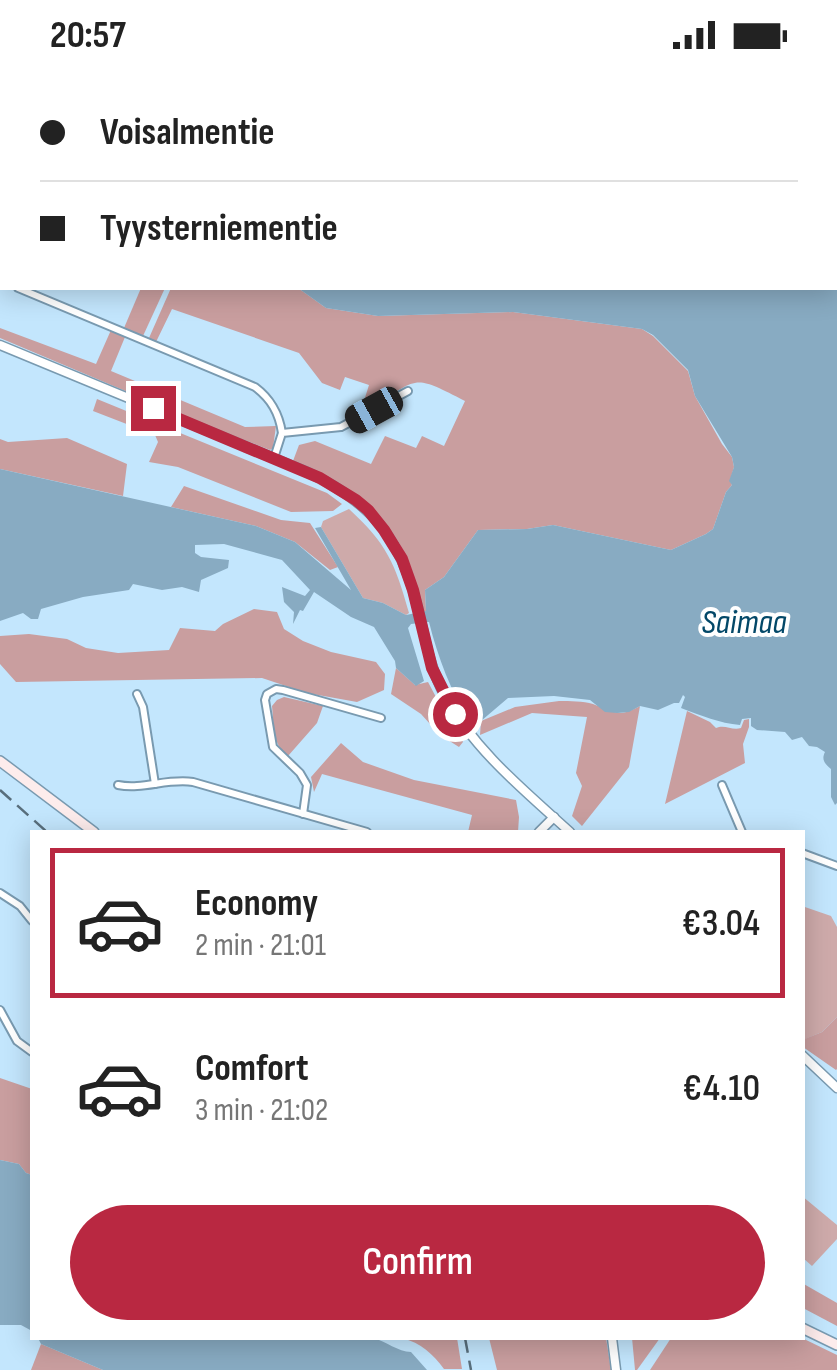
<!DOCTYPE html>
<meta charset="utf-8">
<style>
:root{--surface:#fff;--page:#f6f6f6;--text:#222;--muted:#767676;--line:#e0e0e0;--accent:#b92841}
body{margin:0;font-family:"Sofia Sans Condensed",sans-serif;background:var(--page);color:var(--text);height:100vh;display:flex;flex-direction:column;font-size:38px;white-space:nowrap}
*{box-sizing:border-box;margin:0}
p{font-size:32px;color:var(--muted)}
.icon{flex:none;width:55px;height:55px;fill:none;stroke:currentColor;stroke-width:2;stroke-linecap:round;stroke-linejoin:round}
.map{position:relative;flex:1;overflow:hidden}
.side{position:absolute;left:30px;top:760px;width:775px;height:510px;display:flex;flex-direction:column;background:var(--surface);border-radius:0px;box-shadow:0 5px 25px #0003}
.side>*{flex:none}
.top-card{position:absolute;left:0px;top:0px;width:838px;height:220px;box-shadow:0 5px 25px #0003;display:grid;align-content:center;height:220px;padding:0 40px;background:var(--surface)}
.end{position:absolute;width:45px;height:45px;margin:-22px;border:12px solid #b92841;background:#fff;box-shadow:0 0 0 5px #fff}
.from{border-radius:50%}
.car{position:absolute;width:30px;height:60px;margin:-30px -15px;border-radius:12px;box-shadow:0 0 8px 2px #0007;background:linear-gradient(#222 24%,#8ab4d8 0 40%,#222 0 76%,#8ab4d8 0 86%,#222 0)}
.top-card b{display:flex;align-items:center;gap:35px;height:95px;font-size:38px}
.top-card b+b{border-top:2px solid var(--line)}
.top-card i{width:25px;height:25px;background:var(--text)}
ul{padding:18px 0 0;list-style:none}
li{display:flex;align-items:center;gap:30px;height:150px;margin:0 20px 15px;padding:0 20px;border:5px solid transparent;border-radius:0px}
li div{flex:1}
li b{display:block;font-size:38px}
li em{font-style:normal;font-weight:600}
li.current{border-color:var(--accent)}
li>.icon{width:90px;height:90px;stroke-width:1.5}
.primary-button{display:flex;gap:20px;margin-top:auto;padding:20px 40px}
.primary-button a{flex:1;height:115px;border-radius:60px;background:var(--accent);color:#fff;font-size:40px;font-weight:600;line-height:115px;text-align:center}
.status{display:flex;justify-content:space-between;align-items:center;height:70px;padding:0 50px;background:var(--surface);direction:ltr}
.status svg{height:28px;fill:currentColor}
.map>svg:first-child{display:block}
</style>
<div class="status"><b>20:57</b><svg viewBox="0 0 49 12"><path d="M0 12V9h3v3zM5 12V6h3v6zM10 12V3h3v9zM15 12V0h3v12zM26 1h20v11H26zM47 4h2v5h-2z"/></svg></div>
<div class="map">
<svg width="837" height="1300" viewBox="0 0 837 1300">
<rect width="100%" height="100%" fill="#c3e6fd"/>
<g fill="#ceaaaa">
<path d="M240,381C260,385 279,395 298,403C370,434 390,463 414,537H412C406,517 401,496 390,478C358,423 296,403 240,381Z"/>
<path d="M349,439C387,474 395,493 409,543L406,545L383,533L363,528L321,457L323,451Z"/>
<polygon points="802,836 831,846 837,857 837,947 822,962 803,970"/>
<polygon points="802,1126 837,1155 837,1169 812,1196 803,1188"/>
</g>
<g fill="#c99e9f">
<polygon points="141,218 165,218 143,266 124,258"/>
<path d="M171,218H232L253,220L266,218H298L326,238L378,246L513,242L642,259L653,266L688,301L695,326L722,374L732,387L734,397L730,411L732,415L726,422L713,459L706,464L671,480L553,455L527,459L478,460L444,507L425,520L426,541L422,542C409,455 365,428 293,391L299,375L315,371L371,394L385,366L416,378L422,366L444,376L465,331C412,304 420,307 371,338L363,334L369,315L345,307L340,320L322,313L299,283L172,239L156,272L149,268Z"/>
<polygon points="0,258 96,294 111,260 125,267 111,301 245,357 276,356 273,378 270,380 213,358 0,268"/>
<polygon points="97,329 327,423 342,434 333,441 291,442 178,397 149,392 158,372 155,365 93,341"/>
<polygon points="67,368 127,394 123,426 0,399 0,369 8,372"/>
<polygon points="184,416 281,450 310,453 338,497 330,500 295,472 256,456 171,437"/>
<polygon points="254,539 277,542 284,559 303,571 331,582 376,592 385,604 384,620 357,632 307,623 262,608 16,612 0,594 0,566 29,564 67,569 86,578 118,583 169,580 180,558 215,561 223,554"/>
<polygon points="396,598 415,615 428,612 446,646 463,672 459,677 440,665 421,644 391,624"/>
<path d="M284,627L323,636L317,653L288,686C272,675 274,655 272,636L277,630Z"/>
<path d="M559,631C570,631 583,631 593,634C613,642 619,648 640,636L629,697L582,756L572,746L582,716L576,703L587,647L532,643L480,665L481,651L515,637Z"/>
<path d="M687,641L710,652L716,658C725,654 732,661 741,658L744,650L749,649V657L743,674L745,693L665,734Z"/>
<polygon points="341,673 363,692 414,710 516,730 519,747 518,762 468,762 472,745 322,704 314,722 311,707"/>
<polygon points="837,947 837,999 836,1000 803,977 802,970 822,962"/>
<polygon points="0,1008 32,1019 32,1105 26,1103 19,1094 0,1090"/>
<polygon points="802,1213 837,1233 837,1256 803,1238"/>
<path d="M402,1268H457L462,1299H444C433,1284 421,1273 402,1268Z"/>
<polygon points="489,1268 606,1268 611,1300 497,1300"/>
<polygon points="632,1268 660,1268 637,1300 635,1300"/>
<polygon points="671,1268 802,1268 837,1285 837,1300 650,1300"/>
<polygon points="41,1274 103,1300 31,1300"/>
</g>
<g fill="#88abc2">
<path d="M0,0H837V733L835,735L831,727V699C825,694 821,690 825,682L817,677L809,676L802,667L792,670L785,662L757,660L751,656V648L742,649L740,655C719,653 702,646 681,638L685,627L683,625L679,633H674L658,640L640,636L629,642L617,643L605,642L590,630L554,626L508,628L481,651L471,653C451,622 438,588 429,552L411,554L408,558L424,611L416,616L396,598L395,591L374,557L351,547L314,522L303,541L300,540L293,554L294,542L284,532L282,517L305,526L310,520L282,490L224,474L195,475V483L201,487L229,490L228,498L201,510L199,522L182,517L162,520L133,514L129,520L83,527L41,539L38,549H31L23,543L0,551V399L256,456L295,472L351,520L315,458L321,457L363,528L383,533L406,545L426,541L425,520L444,507L478,460L527,459L553,455L671,480L706,464L713,459L726,422L732,415L729,411L734,397L732,387L695,326L688,300L653,265L642,259L513,242L378,246L326,238L298,218H835V2H2V133L0,132Z"/>
<polygon points="0,1090 19,1094 26,1103 32,1105 32,1261 21,1255 0,1255"/>
<path d="M38,1268H373C386,1271 398,1282 411,1282L427,1300H103L41,1274Z"/>
</g>
<g fill="none" stroke-linecap="round" stroke-linejoin="round">
<g stroke="#799ab0" stroke-width="10">
<g id="minor">
<polyline points="0,213 2,213"/>
<path d="M18,218L255,317C271,329 279,343 282,363"/>
<polyline points="274,388 282,363 341,357 408,321"/>
<polyline points="137,624 143,637 155,714"/>
<path d="M118,715C143,720 167,708 193,712L367,762"/>
<polyline points="722,715 742,762"/>
<polyline points="303,744 307,715 300,703 273,677 265,630 267,624 276,619 283,620 381,648"/>
<polyline points="802,783 837,796"/>
<polyline points="0,823 20,836 32,851"/>
<polyline points="0,940 17,971 32,982"/>
</g>
</g>
<g stroke="#799ab0" stroke-width="11">
<g id="tertiary">
<path d="M0,275L305,401C371,431 400,467 418,538C425,568 430,599 445,626C474,680 526,722 570,762"/>
<polyline points="539,762 554,747"/>
<polyline points="802,985 837,1018"/>
<polyline points="612,1268 616,1300"/>
</g>
</g>
<g stroke="#799ab0" stroke-width="12">
<g id="secondary">
<polyline points="0,691 94,762"/>
<polyline points="802,1258 837,1275"/>
</g>
</g>
<use href="#minor" stroke="#fff" stroke-width="6"/>
<use href="#tertiary" stroke="#fff" stroke-width="8"/>
<use href="#secondary" stroke="#fdecec" stroke-width="9"/>
<g stroke="#586e7c" stroke-width="2.5" stroke-dasharray="15 8" stroke-linecap="butt">
<polyline points="0,720 47,762"/>
<polyline points="465,1268 471,1300"/>
</g>
</g>
<g fill="none" stroke-linecap="round" stroke-linejoin="round">
<polyline stroke="#b92841" stroke-width="12" points="153,338 320,408 356,430 368,440 384,460 402,489 413,520 432,598 455,644"/>
</g>
<g text-anchor="middle" dominant-baseline="central" stroke-width="8" stroke-linejoin="round" paint-order="stroke">
<g font-size="35" font-style="italic" fill="#034868" stroke="#fff">
<text x="744" y="552">Saimaa</text>
</g>
</g>
</svg>
<i class="end from" style="left:455px;top:644px"></i>
<i class="end" style="left:153px;top:338px"></i>
<i class="car" style="left:374px;top:340px;rotate:241deg"></i>
<div class="top-card">
<b><i class="from"></i>Voisalmentie</b>
<b><i></i>Tyysterniementie</b>
</div>
<section class="side">
<ul>
<li class="current"><svg class="icon" aria-label="car" viewBox="0 0 24 24"><path d="M5 17H2v-5l4-1 3-4h7l3 4 3 1v5h-3M9 17h6M6 11h13"/><circle cx="7" cy="17" r="2"/><circle cx="17" cy="17" r="2"/></svg><div><b>Economy</b><p>2 min · 21:01</p></div><em>€3.04</em></li>
<li><svg class="icon" aria-label="car" viewBox="0 0 24 24"><path d="M5 17H2v-5l4-1 3-4h7l3 4 3 1v5h-3M9 17h6M6 11h13"/><circle cx="7" cy="17" r="2"/><circle cx="17" cy="17" r="2"/></svg><div><b>Comfort</b><p>3 min · 21:02</p></div><em>€4.10</em></li>
</ul>
<div class="primary-button"><a>Confirm</a></div>
</section>
</div>
